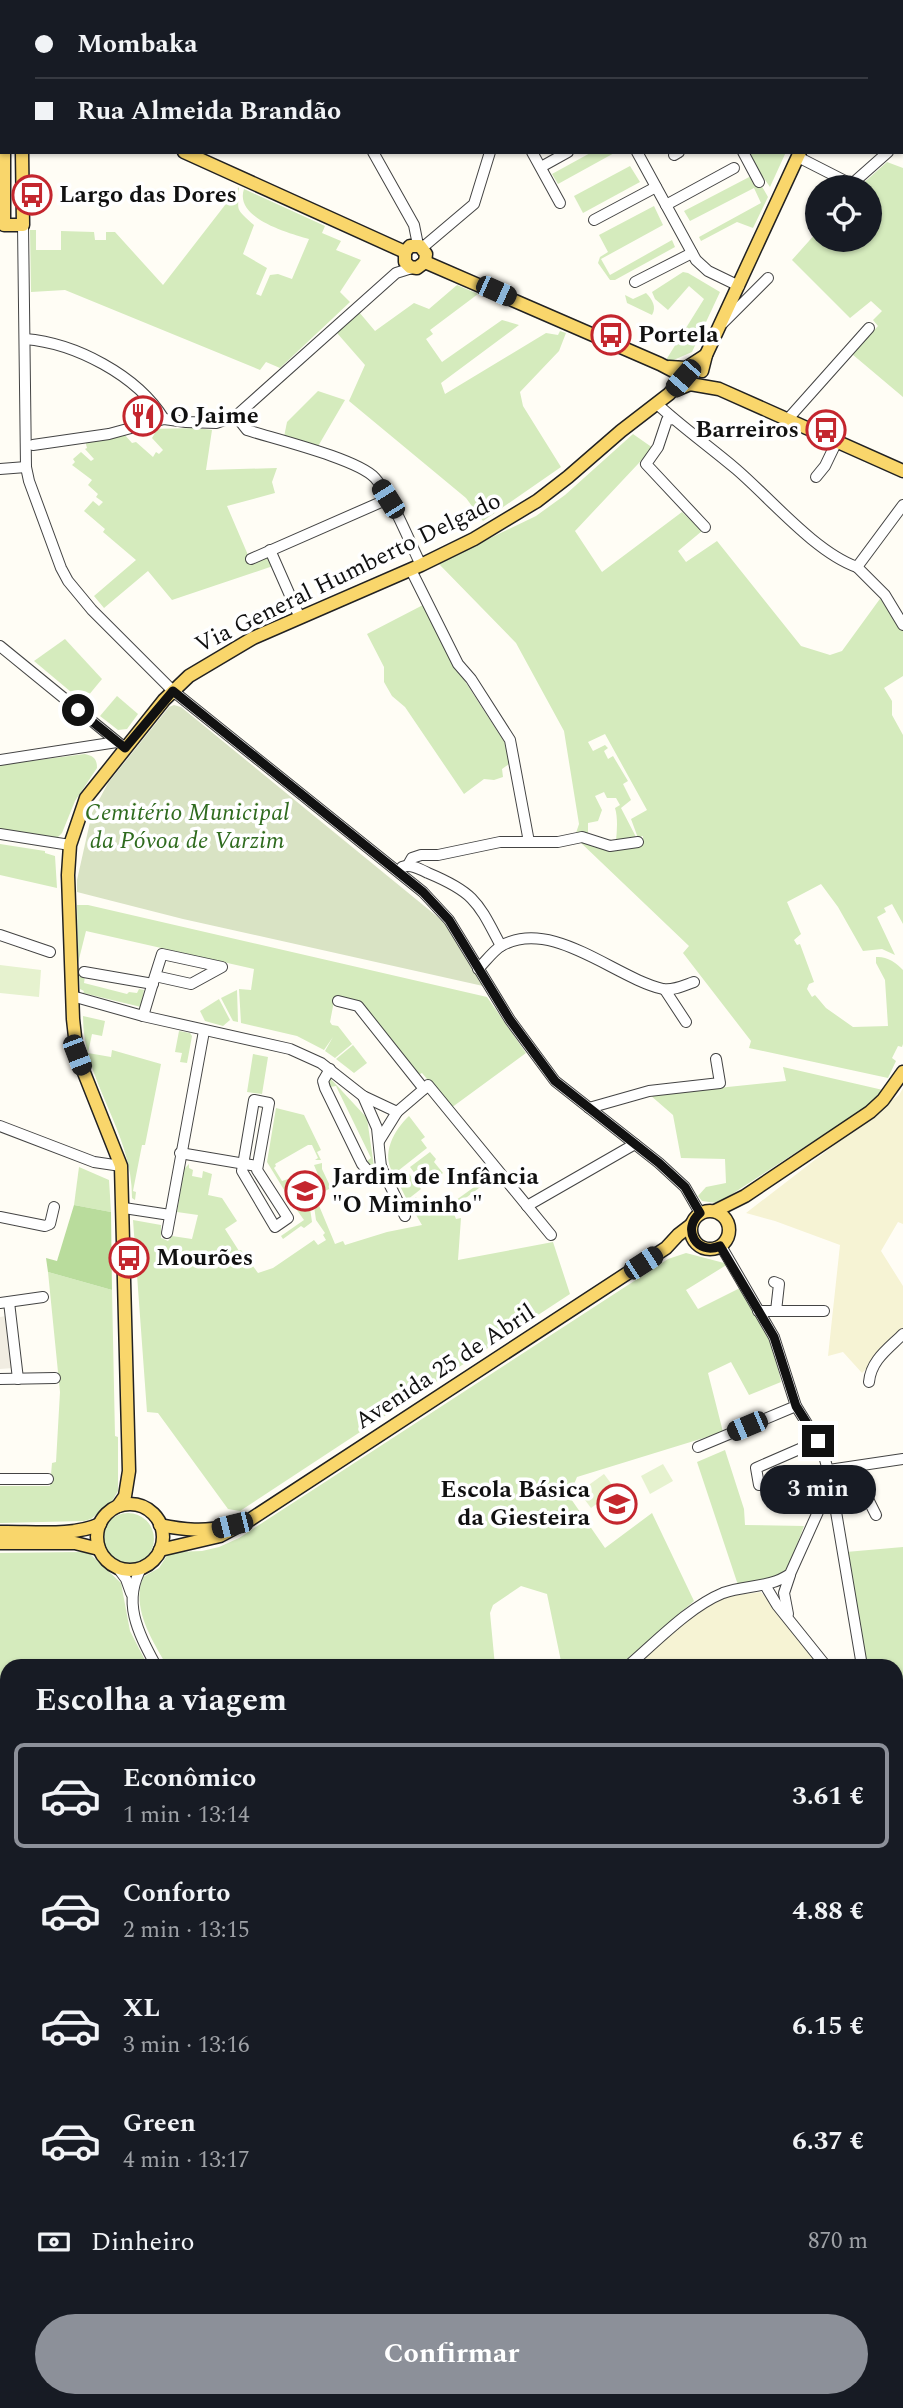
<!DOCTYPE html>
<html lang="pt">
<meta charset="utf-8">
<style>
:root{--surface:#171b24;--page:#242831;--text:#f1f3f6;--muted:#9ea1a6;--line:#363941;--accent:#8c9099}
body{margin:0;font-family:Spectral,serif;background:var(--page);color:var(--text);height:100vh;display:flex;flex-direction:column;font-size:26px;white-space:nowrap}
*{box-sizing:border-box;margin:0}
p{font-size:23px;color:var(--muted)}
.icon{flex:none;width:38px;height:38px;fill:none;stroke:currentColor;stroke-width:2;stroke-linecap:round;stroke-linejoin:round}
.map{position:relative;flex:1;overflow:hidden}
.side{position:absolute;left:0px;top:1659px;width:903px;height:749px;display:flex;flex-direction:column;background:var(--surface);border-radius:21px 21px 0 0;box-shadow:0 2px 5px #0004}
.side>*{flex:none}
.top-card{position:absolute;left:0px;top:0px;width:903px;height:154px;box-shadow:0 2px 5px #0004;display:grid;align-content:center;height:154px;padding:0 35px;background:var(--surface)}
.controls{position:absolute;left:805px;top:175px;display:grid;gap:14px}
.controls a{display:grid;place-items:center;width:77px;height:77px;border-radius:50%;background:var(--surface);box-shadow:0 2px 5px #0004;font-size:35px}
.end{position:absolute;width:32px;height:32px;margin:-16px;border:9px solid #111;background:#fff;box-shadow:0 0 0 4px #fff}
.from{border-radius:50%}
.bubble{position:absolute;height:49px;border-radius:24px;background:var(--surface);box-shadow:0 2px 5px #0004;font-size:23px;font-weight:700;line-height:49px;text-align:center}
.car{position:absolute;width:21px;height:42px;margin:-21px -10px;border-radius:9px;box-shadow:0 0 5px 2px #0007;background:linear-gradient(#222 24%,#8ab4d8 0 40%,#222 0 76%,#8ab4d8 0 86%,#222 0)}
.top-card b{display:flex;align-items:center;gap:24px;height:66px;font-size:26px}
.top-card b+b{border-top:2px solid var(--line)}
.top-card i{width:18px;height:18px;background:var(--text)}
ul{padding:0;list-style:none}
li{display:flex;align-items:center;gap:21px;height:105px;margin:0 14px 10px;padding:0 21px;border:4px solid transparent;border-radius:10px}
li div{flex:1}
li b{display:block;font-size:26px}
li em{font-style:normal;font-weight:700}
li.selected{border-color:var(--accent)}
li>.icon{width:63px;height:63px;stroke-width:1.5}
h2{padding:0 35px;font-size:32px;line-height:84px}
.pay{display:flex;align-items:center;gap:18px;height:77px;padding:0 35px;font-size:26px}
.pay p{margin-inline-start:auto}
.cta{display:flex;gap:14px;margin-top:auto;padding:14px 35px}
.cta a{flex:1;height:80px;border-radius:42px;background:var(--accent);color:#fff;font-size:28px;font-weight:700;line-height:80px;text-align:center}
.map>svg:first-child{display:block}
</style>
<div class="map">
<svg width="903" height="2408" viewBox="0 0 903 2408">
<rect width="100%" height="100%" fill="#fffdf5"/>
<g fill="#f6f3d4">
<polygon points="903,1088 903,1224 898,1222 881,1251 903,1286 903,1332 862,1373 843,1352 828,1356 840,1245 775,1221 746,1213 899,1095"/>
<polygon points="761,1592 817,1660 819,1666 635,1666 704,1606 729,1596"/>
<polygon points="7,1954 7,2099 0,2087 0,1957"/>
<polygon points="903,2053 903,2171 896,2176 896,2054"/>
<polygon points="279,2401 693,2401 681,2408 280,2408"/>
</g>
<g fill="#d5ebbd">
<polygon points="592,152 616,152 558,184 552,174"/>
<path d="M749,152H786L770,187C762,175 753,165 749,152Z"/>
<polygon points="887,162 903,168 903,397 852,354 878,326 873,320 882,311 871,301 850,318 792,260 817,232 817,240 870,240 870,187 859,187"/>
<polygon points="630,166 640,182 583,213 574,196"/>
<polygon points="755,174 768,197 753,228 737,222 701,241 699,237 761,203 754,188 690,221 684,211"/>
<path d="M239,187C239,212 233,206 254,225L243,254L267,268L256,294L261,296L270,275L278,274L292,279L309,239C288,233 234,218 244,189L325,226L322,233L341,241L336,250L361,260L340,292L350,302L280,368L266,362L260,370L65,290L31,292L30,230H36V250H61V231L94,232L95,240H106V232H115L163,285Z"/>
<polygon points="654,206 663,225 601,259 610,275 672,240 675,247 615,280 610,280 598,263 600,257 608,252 599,235"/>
<polygon points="683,272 688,273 720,292 692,352 669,362 666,360 704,299 689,286 668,310 655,299 652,292"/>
<polygon points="457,285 478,294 430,330 433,334 426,339 442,362 502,320 519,325 441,383 445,394 546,333 558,335 560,331 566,333 559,351 520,392 523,406 561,467 483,521 466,498 349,401 365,365 337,333 359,312 375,331 414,303 429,309"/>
<path d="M646,293C652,299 657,307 652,315L627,303L625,295L633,299Z"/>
<polygon points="318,391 345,400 317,448 284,437 287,422"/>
<polygon points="197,428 212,430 206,470 277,468 272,482 275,493 227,506 251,562 269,556 273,566 172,600 148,571 104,608 94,596 136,560 103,532 105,529 84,511 93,501 99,506 103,502 96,497 98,494 88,485 92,480 72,465 75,462 73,459 81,452 91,461 94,459 85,449 87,448 85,440 124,434 132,443 136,442 153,457 156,452 159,454 163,450 152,438 155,433 149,429"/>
<path d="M633,434L653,448L575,531L602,572L682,512L702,531L678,551L686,562L717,541L801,646L830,655L842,651L882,596L903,628V676L884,688L892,701V715L903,735V924L892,904L884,908L886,912L877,917L895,955L882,949L863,951L838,907L821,884L787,902L801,934L794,940L797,945L800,944L814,982L809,984L807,989L812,997L815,995L826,1008L853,1027L888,1026L885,980L876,963V957C886,956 896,962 903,970V1044L902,1047L898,1046L892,1058L896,1061L888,1078L749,1048L751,1041L683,953L689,946L579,841L632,847L642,845L643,836L638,838L631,819L647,810L605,734L588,742L593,751L605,745L608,748L604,751L608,759L613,756L628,781L623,784L631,800L621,808L636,837L633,840L616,841C617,830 618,818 615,808L620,805L616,798H607L604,792L595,796L602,810L598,821L588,823V834L576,833L579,824L564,731L516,643L438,563L536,516L565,495Z"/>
<polygon points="423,605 459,672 505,743 509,764 502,769 503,777 494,780 484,779 464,794 405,707 392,696 384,682 384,667 367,634"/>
<polygon points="65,639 102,679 83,702 34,661"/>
<polygon points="117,696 138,714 127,729 118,730 100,716"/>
<path d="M85,754C94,756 97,759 97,768L75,801L62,833L58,837H52L0,830V765Z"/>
<polygon points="0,844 45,851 45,853 55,856 57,888 0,875"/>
<polygon points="77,905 88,905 487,997 526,1053 451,1108 422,1073 416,1076 359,1002 335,996 330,1022 332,1025 338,1026 352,1044 335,1058 325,1051 333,1037 324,1050 297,1036 241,1023 239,989 251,990 254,969 86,931 78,963"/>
<polygon points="79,975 85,976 84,983 127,994 129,992 137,993 139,989 144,990 141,1007 83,993 84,991 80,989"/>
<polygon points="237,990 238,1022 233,1021 221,998"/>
<polygon points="219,999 230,1020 223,1026 205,1021 200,1011"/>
<path d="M83,1016L105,1021L102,1036L92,1034L88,1053L111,1057L112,1050L161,1064L145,1145H142L133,1191L136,1192L135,1200L132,1198C133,1132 82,1080 83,1016Z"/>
<polygon points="179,1031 190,1033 192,1036 187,1063 180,1062 182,1053 175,1052"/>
<polygon points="353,1045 367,1063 354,1073 336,1059"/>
<polygon points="253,1054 268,1057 262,1094 247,1092"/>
<polygon points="783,1067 883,1090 866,1107 726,1198 716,1203 702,1201 698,1196 706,1187 726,1183 725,1159 681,1158 673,1115 650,1095 786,1081"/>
<polygon points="330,1078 367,1118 374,1167 372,1168 367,1161 371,1158 336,1086 330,1087 327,1080"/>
<polygon points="276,1108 304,1115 321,1150 317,1152 321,1160 315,1160 318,1158 312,1145 308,1145 275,1164 276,1166 274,1168 282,1181 288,1179 294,1185 286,1193 267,1162"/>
<path d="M409,1116L425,1137L421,1140L427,1148L394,1174C380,1155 394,1130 409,1116Z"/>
<polygon points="430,1152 436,1159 434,1162 443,1173 425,1187 410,1167"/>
<polygon points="322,1163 322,1169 331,1188 315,1196 335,1244 343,1241 345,1245 387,1232 422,1225 409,1203 416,1197 419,1202 416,1205 422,1213 426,1210 428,1212 437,1206 442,1211 452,1209 456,1219 461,1218 458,1260 553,1242 570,1294 240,1511 228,1509 158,1413 147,1412 133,1220 161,1225 161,1238 168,1241 172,1236 192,1239 198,1215 177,1212 184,1169 189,1164 189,1168 193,1170 192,1176 202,1178 203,1171 212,1174 208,1195 222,1198 237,1221 225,1229 239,1251 241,1250 258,1273 273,1268 314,1240 318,1245 326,1240 323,1235 325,1233 316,1220 312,1192 323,1187 314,1165"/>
<polygon points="486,1164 495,1176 455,1206 452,1203 477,1185 475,1181 479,1177 475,1173"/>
<polygon points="79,1167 109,1180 111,1212 74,1205"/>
<polygon points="406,1170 421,1189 407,1200 396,1178"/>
<polygon points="296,1188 303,1195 308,1194 312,1222 304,1228 301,1226 283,1239 281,1236 304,1220 287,1196"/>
<path d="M686,1253L728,1264L686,1290L698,1309L740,1288L772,1339L781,1382L749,1395L731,1362L708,1373L723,1432L577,1477L569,1496L605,1548L652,1513L694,1601L619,1666H562L547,1594L521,1586L493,1605L490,1613L495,1666H167C152,1640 131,1608 143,1577L159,1568L168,1554L174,1552L202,1551L219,1547L239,1538L668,1259Z"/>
<polygon points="48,1272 112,1290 115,1436 118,1437 118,1491 112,1501 91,1519 84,1521 0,1523 0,1486 50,1486 52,1463 56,1462 60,1392"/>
<polygon points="725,1450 744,1509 745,1525 804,1526 787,1571 775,1577 738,1584 737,1582 697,1462"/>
<circle cx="128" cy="1539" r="26"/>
<polygon points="903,1547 903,1815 896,1812 896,1666 866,1666 846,1552"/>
<polygon points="84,1552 90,1554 121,1583 130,1631 148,1666 7,1666 7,1781 0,1781 0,1553"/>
<polygon points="0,1818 7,1841 7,1902 4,1903 7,1911 7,1944 0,1944"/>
<polygon points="903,1949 903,2018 896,2018 896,1950"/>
<polygon points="0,2105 7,2109 7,2401 268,2401 269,2408 0,2408"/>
<polygon points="903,2246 903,2341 896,2349 896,2249"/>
</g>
<polygon fill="#b9dc9c" points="74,1205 111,1212 112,1290 48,1272 46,1258 57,1261"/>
<polygon fill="#d9e3c4" points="174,705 181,707 450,927 483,986 183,919 77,892 77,880 92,813 108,783 169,707"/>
<g fill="#e6f2cf">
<polygon points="0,965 41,970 39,997 0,993"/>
<polygon points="663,1464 673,1481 650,1494 641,1476"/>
<polygon points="604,1474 616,1490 591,1508 579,1492"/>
</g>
<polygon fill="#f1ede2" points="6,1316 13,1368 0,1369 0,1317"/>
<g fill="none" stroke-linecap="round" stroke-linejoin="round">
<g stroke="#444" stroke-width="12">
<g id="minor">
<polyline points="289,0 290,2"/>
<polyline points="555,0 556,2"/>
<polyline points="660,0 661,2"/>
<polyline points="737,0 741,2"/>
<polyline points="637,2 640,0"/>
<polyline points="901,141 903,139"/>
<polyline points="373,152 414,225 418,245"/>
<polyline points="532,152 560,203"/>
<polyline points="637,152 696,260 708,271 739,286"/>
<polyline points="743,152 759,182"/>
<polyline points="674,155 679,152"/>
<polyline points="798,157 849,183 853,183 888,152"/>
<polyline points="541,167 568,152"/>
<polyline points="666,205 734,168"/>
<polyline points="594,220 656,187"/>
<polyline points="23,225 26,467 29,481 61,568 68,581 92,610 173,691 423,892 449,920 510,1020 555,1081 659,1163 685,1187 700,1213"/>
<polyline points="422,248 474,204 490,152"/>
<polyline points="635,282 692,253"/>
<polyline points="723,323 768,278"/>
<path d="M25,339C75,343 137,375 164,419"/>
<path d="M657,404C682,427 710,447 736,469C771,499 815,552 857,567L903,505"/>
<path d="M236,416L247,430C275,439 358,459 375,478C392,497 409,541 421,565"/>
<polyline points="673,419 667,420 658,447 646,464 705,527"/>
<polyline points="787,420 869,328"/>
<polyline points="33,445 109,434 164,419 186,422 216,423 236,416 396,273 412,268"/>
<polyline points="0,469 26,467"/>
<polyline points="816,477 825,466 837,441"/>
<polyline points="270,550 300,618"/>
<polyline points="251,559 388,499"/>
<polyline points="857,567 885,595 903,625"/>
<polyline points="411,570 458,664 471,679 510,740 529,842"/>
<polyline points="0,646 125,748"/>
<polyline points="0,760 117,742"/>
<polyline points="0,834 70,845"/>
<polyline points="408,865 412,858 421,855 438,855 500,842 558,842 582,837 610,846 638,842"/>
<path d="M402,867C411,864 420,869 428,873C476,893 478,903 501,946"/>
<polyline points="0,935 50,952"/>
<path d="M478,969C485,962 493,951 501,946C552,917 615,978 663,989C673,991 685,985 694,982"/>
<polyline points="84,972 153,984"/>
<polyline points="665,990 686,1022"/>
<polyline points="72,996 143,1016 290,1049 321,1063 363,1096 397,1112 424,1089 358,1006 338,1001"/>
<polyline points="143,1016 155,976 191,984 222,967 162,954 155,976"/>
<polyline points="330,1069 323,1081 325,1088 362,1164 368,1171 375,1172 382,1168"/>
<polyline points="424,1089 428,1085 551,1235"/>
<polyline points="363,1096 377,1128 381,1167 405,1216"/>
<polygon points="254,1100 269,1103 257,1170 288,1218 275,1227 242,1171"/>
<polyline points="589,1108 649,1091 720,1083 716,1059"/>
<polyline points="0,1126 94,1162 121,1166"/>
<polyline points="379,1141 397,1112"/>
<polyline points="180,1153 257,1166"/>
<polyline points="527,1206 635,1144"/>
<polyline points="124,1208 170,1215"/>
<polyline points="0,1217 45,1226 50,1224 54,1207"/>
<polyline points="167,1233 204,1031"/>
<polyline points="721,1246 774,1337 796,1406 822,1448 831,1482 862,1666"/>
<polyline points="774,1282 779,1284 776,1311"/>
<polyline points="9,1302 18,1379"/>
<polyline points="0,1303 43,1297"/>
<polyline points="758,1311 824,1311"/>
<polyline points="0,1379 55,1378"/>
<path d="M869,1382C871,1360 888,1349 903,1334"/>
<polyline points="698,1447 796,1406"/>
<polyline points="859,1466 863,1489 876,1515"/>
<polyline points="829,1470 903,1459"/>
<polyline points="0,1479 48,1479"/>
<polyline points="759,1485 756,1468 818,1441"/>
<polyline points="117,1567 126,1579 131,1593"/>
<path d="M142,1567C121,1602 139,1634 156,1666"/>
<polyline points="765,1585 777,1605 826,1666"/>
<polyline points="788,1614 784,1593 790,1575"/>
<path d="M628,1666C656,1642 689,1607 723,1593C745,1585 770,1588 790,1574L831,1483"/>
<polyline points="0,1785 7,1808"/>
<polyline points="896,1852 903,1885"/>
<polyline points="903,1901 903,1914"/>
<polyline points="0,1953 7,1950"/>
<polyline points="0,2101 7,2104"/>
<polyline points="896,2245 903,2242"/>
<polyline points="274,2401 275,2408"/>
<polyline points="472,2408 476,2401"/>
<polyline points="690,2408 702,2401"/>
</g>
</g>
<g stroke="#222" stroke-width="15">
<g id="major">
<polyline points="34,2 35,0"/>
<polyline points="54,2 55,0"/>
<polyline points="872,2 873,0"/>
<polyline points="1,83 2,80"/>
<polyline points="0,102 2,103"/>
<polyline points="4,152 4,225 23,225 22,152"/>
<polyline points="184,152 405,252"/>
<polyline points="405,252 410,246 420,246 426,254 425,262"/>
<polyline points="405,252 405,262 410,267 417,268 425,262"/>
<polyline points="425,262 660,364 683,376"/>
<polyline points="669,367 686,368 706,355"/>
<polyline points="702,371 706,355 800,152"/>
<polyline points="676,390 690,384 719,389 903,471"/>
<circle cx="710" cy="1230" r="19"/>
<polyline points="715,1211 745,1196 870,1112 883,1100 903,1072"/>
<circle cx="130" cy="1537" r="33"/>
<polyline points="118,1506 125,1496 129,1471 121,1166 77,1055 73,1019 68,875 70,845 86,798 164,700 189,676 253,638 421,565 474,539 537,501 568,477 621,431 669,394 683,378"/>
<path d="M160,1525C184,1530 205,1532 228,1526"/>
<path d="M0,1532C29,1531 73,1537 100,1524"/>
<polyline points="0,1543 75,1543 99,1549"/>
<polyline points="160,1550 220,1536 248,1521 666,1248 678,1235 691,1225"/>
</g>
</g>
<g stroke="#222" stroke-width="17">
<g id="highway">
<polyline points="896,2358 903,2350"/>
<polyline points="896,2379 903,2372"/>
<polyline points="850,2408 856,2401"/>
<polyline points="869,2408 876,2401"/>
</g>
</g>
<use href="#minor" stroke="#fff" stroke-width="10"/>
<use href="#major" stroke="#f9d66b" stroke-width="12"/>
<use href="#highway" stroke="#f5a25d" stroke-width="14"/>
</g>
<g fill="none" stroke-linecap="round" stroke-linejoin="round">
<path stroke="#111" stroke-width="9" d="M78,710L125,748L173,691L423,892L449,920L510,1020L555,1081L659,1163L685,1187L700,1213C681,1229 697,1256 720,1246L774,1337L796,1406L818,1441"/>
</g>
<defs>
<g id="bus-ring" transform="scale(2.0125)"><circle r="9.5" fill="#fff" stroke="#c4262e" stroke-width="1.5"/><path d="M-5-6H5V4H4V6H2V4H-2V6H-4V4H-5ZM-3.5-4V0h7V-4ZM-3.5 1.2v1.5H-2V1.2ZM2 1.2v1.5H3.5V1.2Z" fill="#c4262e"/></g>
<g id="restaurant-ring" transform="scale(2.0125)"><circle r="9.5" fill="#fff" stroke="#c4262e" stroke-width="1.5"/><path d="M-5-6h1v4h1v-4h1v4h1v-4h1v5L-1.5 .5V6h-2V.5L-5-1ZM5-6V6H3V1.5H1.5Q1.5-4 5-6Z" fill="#c4262e"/></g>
<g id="school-ring" transform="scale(2.0125)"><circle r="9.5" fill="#fff" stroke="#c4262e" stroke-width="1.5"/><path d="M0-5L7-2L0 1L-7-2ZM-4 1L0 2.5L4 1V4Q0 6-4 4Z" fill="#c4262e"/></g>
</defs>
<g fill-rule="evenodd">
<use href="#bus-ring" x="32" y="195"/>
<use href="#bus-ring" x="611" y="335"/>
<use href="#restaurant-ring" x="143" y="416"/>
<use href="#bus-ring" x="826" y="430"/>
<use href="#school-ring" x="305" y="1191"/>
<use href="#bus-ring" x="129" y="1258"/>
<use href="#school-ring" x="617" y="1504"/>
</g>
<g text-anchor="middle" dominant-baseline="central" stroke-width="7" stroke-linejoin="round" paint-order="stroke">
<g font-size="24" font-weight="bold" fill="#111" stroke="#fff" text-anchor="start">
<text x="59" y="195">Largo das Dores</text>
<text x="638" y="335">Portela</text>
<text x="170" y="416">O Jaime</text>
<text x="799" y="430" text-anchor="end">Barreiros</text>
<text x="332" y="1177">Jardim de Infância<tspan x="332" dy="28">"O Miminho"</tspan></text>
<text x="156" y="1258">Mourões</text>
<text x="590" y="1490" text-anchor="end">Escola Básica<tspan x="590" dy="28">da Giesteira</tspan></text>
</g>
<g font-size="24" fill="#111" stroke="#fff">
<text transform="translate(348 573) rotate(-26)">Via General Humberto Delgado</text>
<text transform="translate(445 1367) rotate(-33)">Avenida 25 de Abril</text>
</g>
<g font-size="24" font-style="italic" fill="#2f6b1f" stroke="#fff">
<text x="187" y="813">Cemitério Municipal<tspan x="187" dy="28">da Póvoa de Varzim</tspan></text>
</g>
</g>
</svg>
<div class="controls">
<a><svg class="icon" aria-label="locate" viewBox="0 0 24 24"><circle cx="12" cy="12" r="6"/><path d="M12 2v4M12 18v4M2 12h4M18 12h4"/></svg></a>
</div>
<i class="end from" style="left:78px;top:710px"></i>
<i class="end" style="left:818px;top:1441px"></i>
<div class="bubble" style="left:760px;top:1465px;width:116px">3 min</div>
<i class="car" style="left:496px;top:291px;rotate:114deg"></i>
<i class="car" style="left:683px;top:378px;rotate:221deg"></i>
<i class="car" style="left:388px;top:499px;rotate:328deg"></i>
<i class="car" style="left:77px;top:1055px;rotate:159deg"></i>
<i class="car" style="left:643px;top:1263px;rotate:57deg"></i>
<i class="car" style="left:747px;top:1426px;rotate:247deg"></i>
<i class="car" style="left:232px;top:1525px;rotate:256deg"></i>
<div class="top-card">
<b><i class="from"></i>Mombaka</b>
<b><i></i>Rua Almeida Brandão</b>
</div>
<section class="side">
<h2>Escolha a viagem</h2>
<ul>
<li class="selected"><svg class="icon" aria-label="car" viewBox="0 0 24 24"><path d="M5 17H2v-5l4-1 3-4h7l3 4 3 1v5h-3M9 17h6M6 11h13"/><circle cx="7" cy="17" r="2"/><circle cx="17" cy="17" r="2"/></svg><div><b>Econômico</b><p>1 min · 13:14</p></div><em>3.61 €</em></li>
<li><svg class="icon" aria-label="car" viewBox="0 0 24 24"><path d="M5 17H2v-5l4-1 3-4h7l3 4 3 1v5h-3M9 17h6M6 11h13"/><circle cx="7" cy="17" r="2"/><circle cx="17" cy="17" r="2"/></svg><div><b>Conforto</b><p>2 min · 13:15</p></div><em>4.88 €</em></li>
<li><svg class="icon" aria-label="car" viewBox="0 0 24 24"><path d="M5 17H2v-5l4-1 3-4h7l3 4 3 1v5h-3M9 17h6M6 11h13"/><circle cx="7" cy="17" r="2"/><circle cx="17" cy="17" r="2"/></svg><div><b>XL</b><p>3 min · 13:16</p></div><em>6.15 €</em></li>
<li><svg class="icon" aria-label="car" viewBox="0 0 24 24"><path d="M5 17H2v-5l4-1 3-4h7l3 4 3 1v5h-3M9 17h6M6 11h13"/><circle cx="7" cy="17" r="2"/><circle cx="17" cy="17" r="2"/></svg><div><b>Green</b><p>4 min · 13:17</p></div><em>6.37 €</em></li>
</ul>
<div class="pay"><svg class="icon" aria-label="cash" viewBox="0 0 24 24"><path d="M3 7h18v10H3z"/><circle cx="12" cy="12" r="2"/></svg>Dinheiro<p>870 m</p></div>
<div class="cta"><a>Confirmar</a></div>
</section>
</div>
